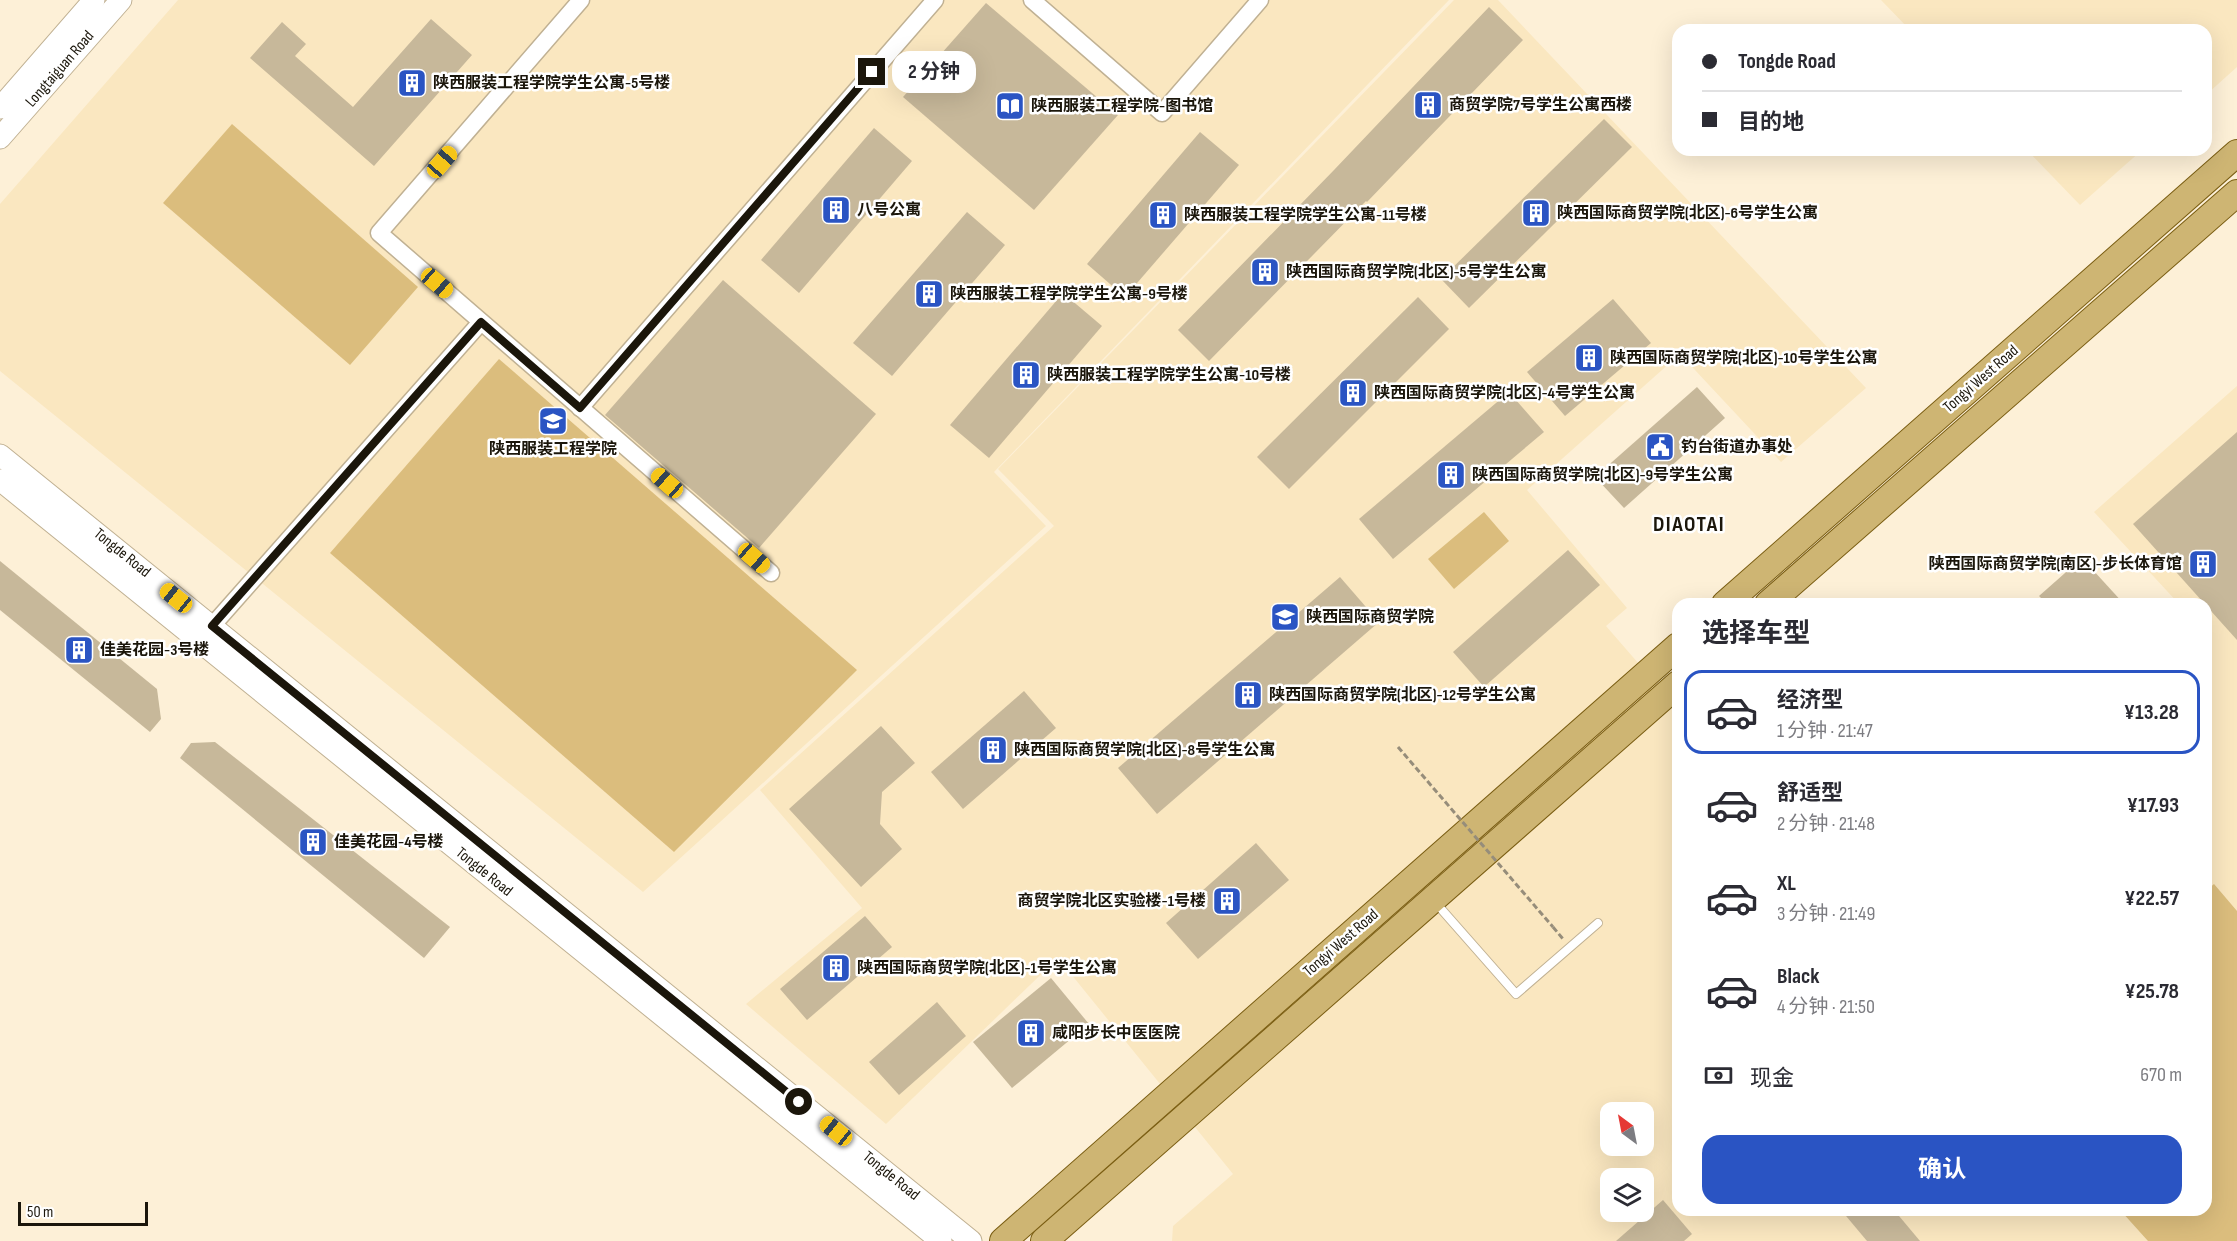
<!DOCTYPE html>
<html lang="zh">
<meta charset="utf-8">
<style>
:root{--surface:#fff;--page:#f2f2f3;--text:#2b2b33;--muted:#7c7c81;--line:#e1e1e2;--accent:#2a54c3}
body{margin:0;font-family:"Sofia Sans Condensed","Noto Sans SC",sans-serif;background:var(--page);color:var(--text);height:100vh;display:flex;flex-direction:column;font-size:22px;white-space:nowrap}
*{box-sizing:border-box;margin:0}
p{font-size:20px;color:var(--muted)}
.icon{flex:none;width:33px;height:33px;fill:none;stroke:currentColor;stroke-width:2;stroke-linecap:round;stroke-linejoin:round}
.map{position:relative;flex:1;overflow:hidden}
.drawer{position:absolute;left:1672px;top:598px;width:540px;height:618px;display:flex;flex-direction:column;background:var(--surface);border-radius:18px;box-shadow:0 6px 24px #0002}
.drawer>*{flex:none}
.top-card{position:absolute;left:1672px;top:24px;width:540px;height:132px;border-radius:18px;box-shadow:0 6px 24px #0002;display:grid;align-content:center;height:132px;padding:0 30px;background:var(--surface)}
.needle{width:39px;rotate:328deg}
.fabs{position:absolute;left:1600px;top:1102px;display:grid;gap:12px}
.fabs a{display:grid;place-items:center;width:54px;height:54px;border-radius:12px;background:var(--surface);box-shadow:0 6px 24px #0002;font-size:30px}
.scale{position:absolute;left:18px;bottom:15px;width:130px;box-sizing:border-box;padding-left:6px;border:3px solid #1b160b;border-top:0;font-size:16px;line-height:21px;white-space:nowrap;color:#1b160b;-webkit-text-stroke:4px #fff;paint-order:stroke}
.end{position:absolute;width:27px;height:27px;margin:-14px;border:8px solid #1b160b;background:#fff;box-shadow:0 0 0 3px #fff}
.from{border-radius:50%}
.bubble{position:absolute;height:42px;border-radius:18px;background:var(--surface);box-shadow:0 6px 24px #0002;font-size:20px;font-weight:700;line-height:42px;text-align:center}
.car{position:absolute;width:18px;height:36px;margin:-18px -9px;border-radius:8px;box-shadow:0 0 4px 2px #0007;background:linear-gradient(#f5c518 24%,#345 0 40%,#f5c518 0 76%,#345 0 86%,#f5c518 0)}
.top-card b{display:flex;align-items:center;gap:21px;height:57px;font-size:22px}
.top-card b+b{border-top:2px solid var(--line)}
.top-card i{width:15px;height:15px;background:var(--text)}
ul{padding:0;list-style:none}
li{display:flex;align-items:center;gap:18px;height:84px;margin:0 12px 9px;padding:0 18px;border:3px solid transparent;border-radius:18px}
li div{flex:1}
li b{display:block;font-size:22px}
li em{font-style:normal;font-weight:700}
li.active{border-color:var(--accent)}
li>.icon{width:54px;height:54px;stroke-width:1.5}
h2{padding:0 30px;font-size:27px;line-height:72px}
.pay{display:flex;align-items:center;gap:15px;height:66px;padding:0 30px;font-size:22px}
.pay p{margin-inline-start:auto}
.primary-button{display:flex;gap:12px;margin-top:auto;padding:12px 30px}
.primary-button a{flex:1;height:69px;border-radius:18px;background:var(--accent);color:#fff;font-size:24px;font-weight:700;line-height:69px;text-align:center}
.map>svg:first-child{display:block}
</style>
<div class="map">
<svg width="2237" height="1241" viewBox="0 0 2237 1241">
<rect width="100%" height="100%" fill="#fdf0d7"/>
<g fill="#fae7c0" fill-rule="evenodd">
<polygon points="178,0 1449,0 994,472 1046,526 643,892 0,371 0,204"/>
<path d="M1454,0H1498L1866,388L1781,462L1680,354L1527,490L1627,608L1606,626L1678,709V1210H2206V604H2179L2094,512L2237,386V1241H1172L1173,1226L1233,1174L1058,958L886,1124L746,1004L862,908L760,790L1054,526L998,469ZM1611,1113H1644V1146H1611ZM1611,1179H1644V1212H1611Z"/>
<polygon points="1881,0 2237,0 2237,67 2207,94 2206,30 1910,30"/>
<polygon points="2027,150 2142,150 2080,205"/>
</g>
<g fill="#dbbd7d">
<polygon points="232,124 418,287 350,365 163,203"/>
<polygon points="499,359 857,670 674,852 330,553"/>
<polygon points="1484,512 1509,541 1454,589 1428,559"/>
<polygon points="2214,884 2237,911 2237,1241 2148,1241 2121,1211 2206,1210 2206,891"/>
</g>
<g fill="#c7b89a">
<polygon points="986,3 1118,115 1034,210 903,97"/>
<polygon points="1489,7 1523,40 1367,202 1366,201 1209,361 1178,330 1334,170"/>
<polygon points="431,19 472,55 374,166 250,58 282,22 306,44 295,56 353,107"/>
<polygon points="1604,119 1632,147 1469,308 1441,279"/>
<polygon points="874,128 912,161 799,293 761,260"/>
<polygon points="1200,132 1239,165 1125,297 1087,264"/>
<polygon points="967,212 1005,245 892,376 853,343"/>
<polygon points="723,280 876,414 759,548 605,415"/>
<polygon points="1063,293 1102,326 989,458 950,425"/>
<polygon points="1418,297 1449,329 1289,489 1257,457"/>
<polygon points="1613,299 1651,343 1565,416 1527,372"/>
<polygon points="1697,387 1725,418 1624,508 1595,477"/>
<polygon points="1509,392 1544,432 1393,559 1359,519"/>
<polygon points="2237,432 2237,640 2133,524"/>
<polygon points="1568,550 1600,585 1484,687 1453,652"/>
<polygon points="2082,558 2124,604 2047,604 2039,596"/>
<polygon points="0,561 157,689 161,719 150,732 0,610"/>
<polygon points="1340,577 1379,622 1157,814 1118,768"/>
<polygon points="1024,691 1056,728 963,809 931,772"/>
<polygon points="881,726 915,763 882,792 880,824 902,849 861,887 789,809"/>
<polygon points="215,742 450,927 424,958 180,758 191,743"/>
<polygon points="1256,843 1289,880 1198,959 1166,923"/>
<polygon points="865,916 892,947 807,1020 780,989"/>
<polygon points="1051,978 1089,1024 1012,1088 973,1042"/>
<polygon points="937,1002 966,1036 899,1095 869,1062"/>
<polygon points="1663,1200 1692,1234 1684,1241 1616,1241"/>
<polygon points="1841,1210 1894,1210 1920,1241 1867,1241"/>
</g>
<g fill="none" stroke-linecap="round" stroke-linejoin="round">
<g stroke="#c0b193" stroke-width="10">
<polyline id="service" points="1435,902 1516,994 1598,923"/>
</g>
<g stroke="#c0b193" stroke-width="19">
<g id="minor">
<polyline points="581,0 379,233 771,573"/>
<polyline points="1032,0 1162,113 1260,0"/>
<polyline points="580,408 935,0"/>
<polyline points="212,626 481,322"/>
</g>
</g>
<g stroke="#c0b193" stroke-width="23">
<g id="tertiary">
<polyline points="0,108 94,0"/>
<polyline points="0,138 121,0"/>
<polyline points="0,455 971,1241"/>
<polyline points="0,480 941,1241"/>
</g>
</g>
<g stroke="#7a5d12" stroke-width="28">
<g id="primary">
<polyline points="1725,604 2237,153"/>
<polyline points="1768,604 2237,193"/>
<polyline points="1003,1241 1678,646"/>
<polyline points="1044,1241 1678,684"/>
</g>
</g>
<polyline stroke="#968d7a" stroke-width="3" stroke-dasharray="6 3" stroke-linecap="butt" points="1553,927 1563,939"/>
<use href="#service" stroke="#fff" stroke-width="8"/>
<use href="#minor" stroke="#fff" stroke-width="16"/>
<use href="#tertiary" stroke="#fff" stroke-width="21"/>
<use href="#primary" stroke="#ceb573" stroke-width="26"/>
<polyline stroke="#968d7a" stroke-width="3" stroke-dasharray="6 3" stroke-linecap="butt" points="1398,747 1553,927"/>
</g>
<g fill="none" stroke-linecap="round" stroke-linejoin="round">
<polyline stroke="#1b160b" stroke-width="8" points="799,1102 212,626 481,322 580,408 872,72"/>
</g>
<defs>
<g id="building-square" transform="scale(1.5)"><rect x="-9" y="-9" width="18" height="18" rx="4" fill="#2a54c3" stroke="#fff"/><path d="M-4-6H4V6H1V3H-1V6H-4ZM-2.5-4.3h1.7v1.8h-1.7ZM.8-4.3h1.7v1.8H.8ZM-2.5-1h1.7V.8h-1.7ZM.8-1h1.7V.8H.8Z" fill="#fff"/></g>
<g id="library-square" transform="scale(1.5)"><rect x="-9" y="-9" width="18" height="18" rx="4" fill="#2a54c3" stroke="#fff"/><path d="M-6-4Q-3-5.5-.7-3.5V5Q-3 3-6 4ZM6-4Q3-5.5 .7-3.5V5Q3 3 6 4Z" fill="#fff"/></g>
<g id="university-square" transform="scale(1.5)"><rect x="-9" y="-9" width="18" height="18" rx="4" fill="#2a54c3" stroke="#fff"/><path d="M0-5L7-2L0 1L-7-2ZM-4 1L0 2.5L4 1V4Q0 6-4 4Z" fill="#fff"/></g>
<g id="civic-square" transform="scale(1.5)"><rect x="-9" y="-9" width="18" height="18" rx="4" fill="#2a54c3" stroke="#fff"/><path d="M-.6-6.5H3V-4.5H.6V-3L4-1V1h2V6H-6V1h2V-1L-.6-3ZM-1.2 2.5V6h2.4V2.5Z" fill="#fff"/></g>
</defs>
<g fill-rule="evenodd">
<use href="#building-square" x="412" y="83"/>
<use href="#building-square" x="1428" y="105"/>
<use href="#library-square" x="1010" y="106"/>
<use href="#building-square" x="836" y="210"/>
<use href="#building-square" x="1536" y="213"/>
<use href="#building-square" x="1163" y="215"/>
<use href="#building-square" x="1265" y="272"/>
<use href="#building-square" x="929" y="294"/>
<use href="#building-square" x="1589" y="358"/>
<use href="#building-square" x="1026" y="375"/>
<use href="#building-square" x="1353" y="393"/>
<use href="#university-square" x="553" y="421"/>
<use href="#civic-square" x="1660" y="447"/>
<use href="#building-square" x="1451" y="475"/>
<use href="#building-square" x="2203" y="564"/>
<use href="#university-square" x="1285" y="617"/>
<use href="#building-square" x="79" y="650"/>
<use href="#building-square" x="1248" y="695"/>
<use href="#building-square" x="993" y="750"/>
<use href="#building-square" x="313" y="842"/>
<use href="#building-square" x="1227" y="901"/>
<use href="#building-square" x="836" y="968"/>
<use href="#building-square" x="1031" y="1033"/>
</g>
<g text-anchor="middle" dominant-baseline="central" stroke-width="5" stroke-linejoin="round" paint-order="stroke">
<g font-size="16" fill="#1b160b" stroke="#fff">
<text transform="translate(60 69) rotate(-49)">Longtaiguan Road</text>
<text transform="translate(1981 379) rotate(-41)">Tongyi West Road</text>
<text transform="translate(122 553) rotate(39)">Tongde Road</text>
<text transform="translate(484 872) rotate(39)">Tongde Road</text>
<text transform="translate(1341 943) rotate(-41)">Tongyi West Road</text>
<text transform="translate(891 1176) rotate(39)">Tongde Road</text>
</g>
<g font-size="16" font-weight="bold" fill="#1b160b" stroke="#fff" text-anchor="start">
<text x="433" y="83">陕西服装工程学院学生公寓-5号楼</text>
<text x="1449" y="105">商贸学院7号学生公寓西楼</text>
<text x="1031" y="106">陕西服装工程学院-图书馆</text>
<text x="857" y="210">八号公寓</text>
<text x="1557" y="213">陕西国际商贸学院(北区)-6号学生公寓</text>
<text x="1184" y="215">陕西服装工程学院学生公寓-11号楼</text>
<text x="1286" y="272">陕西国际商贸学院(北区)-5号学生公寓</text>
<text x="950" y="294">陕西服装工程学院学生公寓-9号楼</text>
<text x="1610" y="358">陕西国际商贸学院(北区)-10号学生公寓</text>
<text x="1047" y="375">陕西服装工程学院学生公寓-10号楼</text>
<text x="1374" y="393">陕西国际商贸学院(北区)-4号学生公寓</text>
<text x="1681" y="447">钓台街道办事处</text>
<text x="553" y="449" text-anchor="middle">陕西服装工程学院</text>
<text x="1472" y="475">陕西国际商贸学院(北区)-9号学生公寓</text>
<text x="2182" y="564" text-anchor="end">陕西国际商贸学院(南区)-步长体育馆</text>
<text x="1306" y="617">陕西国际商贸学院</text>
<text x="100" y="650">佳美花园-3号楼</text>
<text x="1269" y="695">陕西国际商贸学院(北区)-12号学生公寓</text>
<text x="1014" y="750">陕西国际商贸学院(北区)-8号学生公寓</text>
<text x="334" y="842">佳美花园-4号楼</text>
<text x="1206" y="901" text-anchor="end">商贸学院北区实验楼-1号楼</text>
<text x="857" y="968">陕西国际商贸学院(北区)-1号学生公寓</text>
<text x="1052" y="1033">咸阳步长中医医院</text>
</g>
<g font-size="22" font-weight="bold" letter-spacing="1.5" fill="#1b160b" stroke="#fff">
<text x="1689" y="524">DIAOTAI</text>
</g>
</g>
</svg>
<div class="fabs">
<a><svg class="needle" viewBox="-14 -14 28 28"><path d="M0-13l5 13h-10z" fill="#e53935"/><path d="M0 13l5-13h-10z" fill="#7c7c81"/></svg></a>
<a><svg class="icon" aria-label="layers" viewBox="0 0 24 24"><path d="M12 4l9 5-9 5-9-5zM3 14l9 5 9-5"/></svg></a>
</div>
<div class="scale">50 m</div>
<i class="end from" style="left:799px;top:1102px"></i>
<i class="end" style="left:872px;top:72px"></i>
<div class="bubble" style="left:892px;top:51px;width:84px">2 分钟</div>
<i class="car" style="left:442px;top:162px;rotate:41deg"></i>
<i class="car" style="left:437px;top:283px;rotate:131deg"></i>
<i class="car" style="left:667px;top:483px;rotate:311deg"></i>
<i class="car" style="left:754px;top:558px;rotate:131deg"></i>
<i class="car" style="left:176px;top:598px;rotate:309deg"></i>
<i class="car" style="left:836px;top:1131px;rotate:309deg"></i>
<div class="top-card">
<b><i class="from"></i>Tongde Road</b>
<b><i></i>目的地</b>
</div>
<section class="drawer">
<h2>选择车型</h2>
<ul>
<li class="active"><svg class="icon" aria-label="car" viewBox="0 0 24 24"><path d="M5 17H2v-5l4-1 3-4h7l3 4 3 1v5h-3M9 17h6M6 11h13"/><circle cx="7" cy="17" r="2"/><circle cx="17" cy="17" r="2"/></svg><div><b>经济型</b><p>1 分钟 · 21:47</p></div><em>¥13.28</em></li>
<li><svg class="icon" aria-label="car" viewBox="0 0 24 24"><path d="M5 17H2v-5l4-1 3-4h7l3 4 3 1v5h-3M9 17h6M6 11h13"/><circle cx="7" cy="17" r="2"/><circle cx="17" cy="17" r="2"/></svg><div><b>舒适型</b><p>2 分钟 · 21:48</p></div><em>¥17.93</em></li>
<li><svg class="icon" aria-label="car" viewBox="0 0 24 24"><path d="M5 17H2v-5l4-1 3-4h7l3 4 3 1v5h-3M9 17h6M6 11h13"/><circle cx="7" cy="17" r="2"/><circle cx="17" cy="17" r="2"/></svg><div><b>XL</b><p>3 分钟 · 21:49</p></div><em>¥22.57</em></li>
<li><svg class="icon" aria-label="car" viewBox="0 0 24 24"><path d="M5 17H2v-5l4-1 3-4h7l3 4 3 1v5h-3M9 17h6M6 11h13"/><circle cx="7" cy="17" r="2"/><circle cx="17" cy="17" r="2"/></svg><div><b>Black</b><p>4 分钟 · 21:50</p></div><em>¥25.78</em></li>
</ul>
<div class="pay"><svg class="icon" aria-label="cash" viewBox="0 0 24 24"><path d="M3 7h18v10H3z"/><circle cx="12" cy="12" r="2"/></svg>现金<p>670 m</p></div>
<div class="primary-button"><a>确认</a></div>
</section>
</div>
